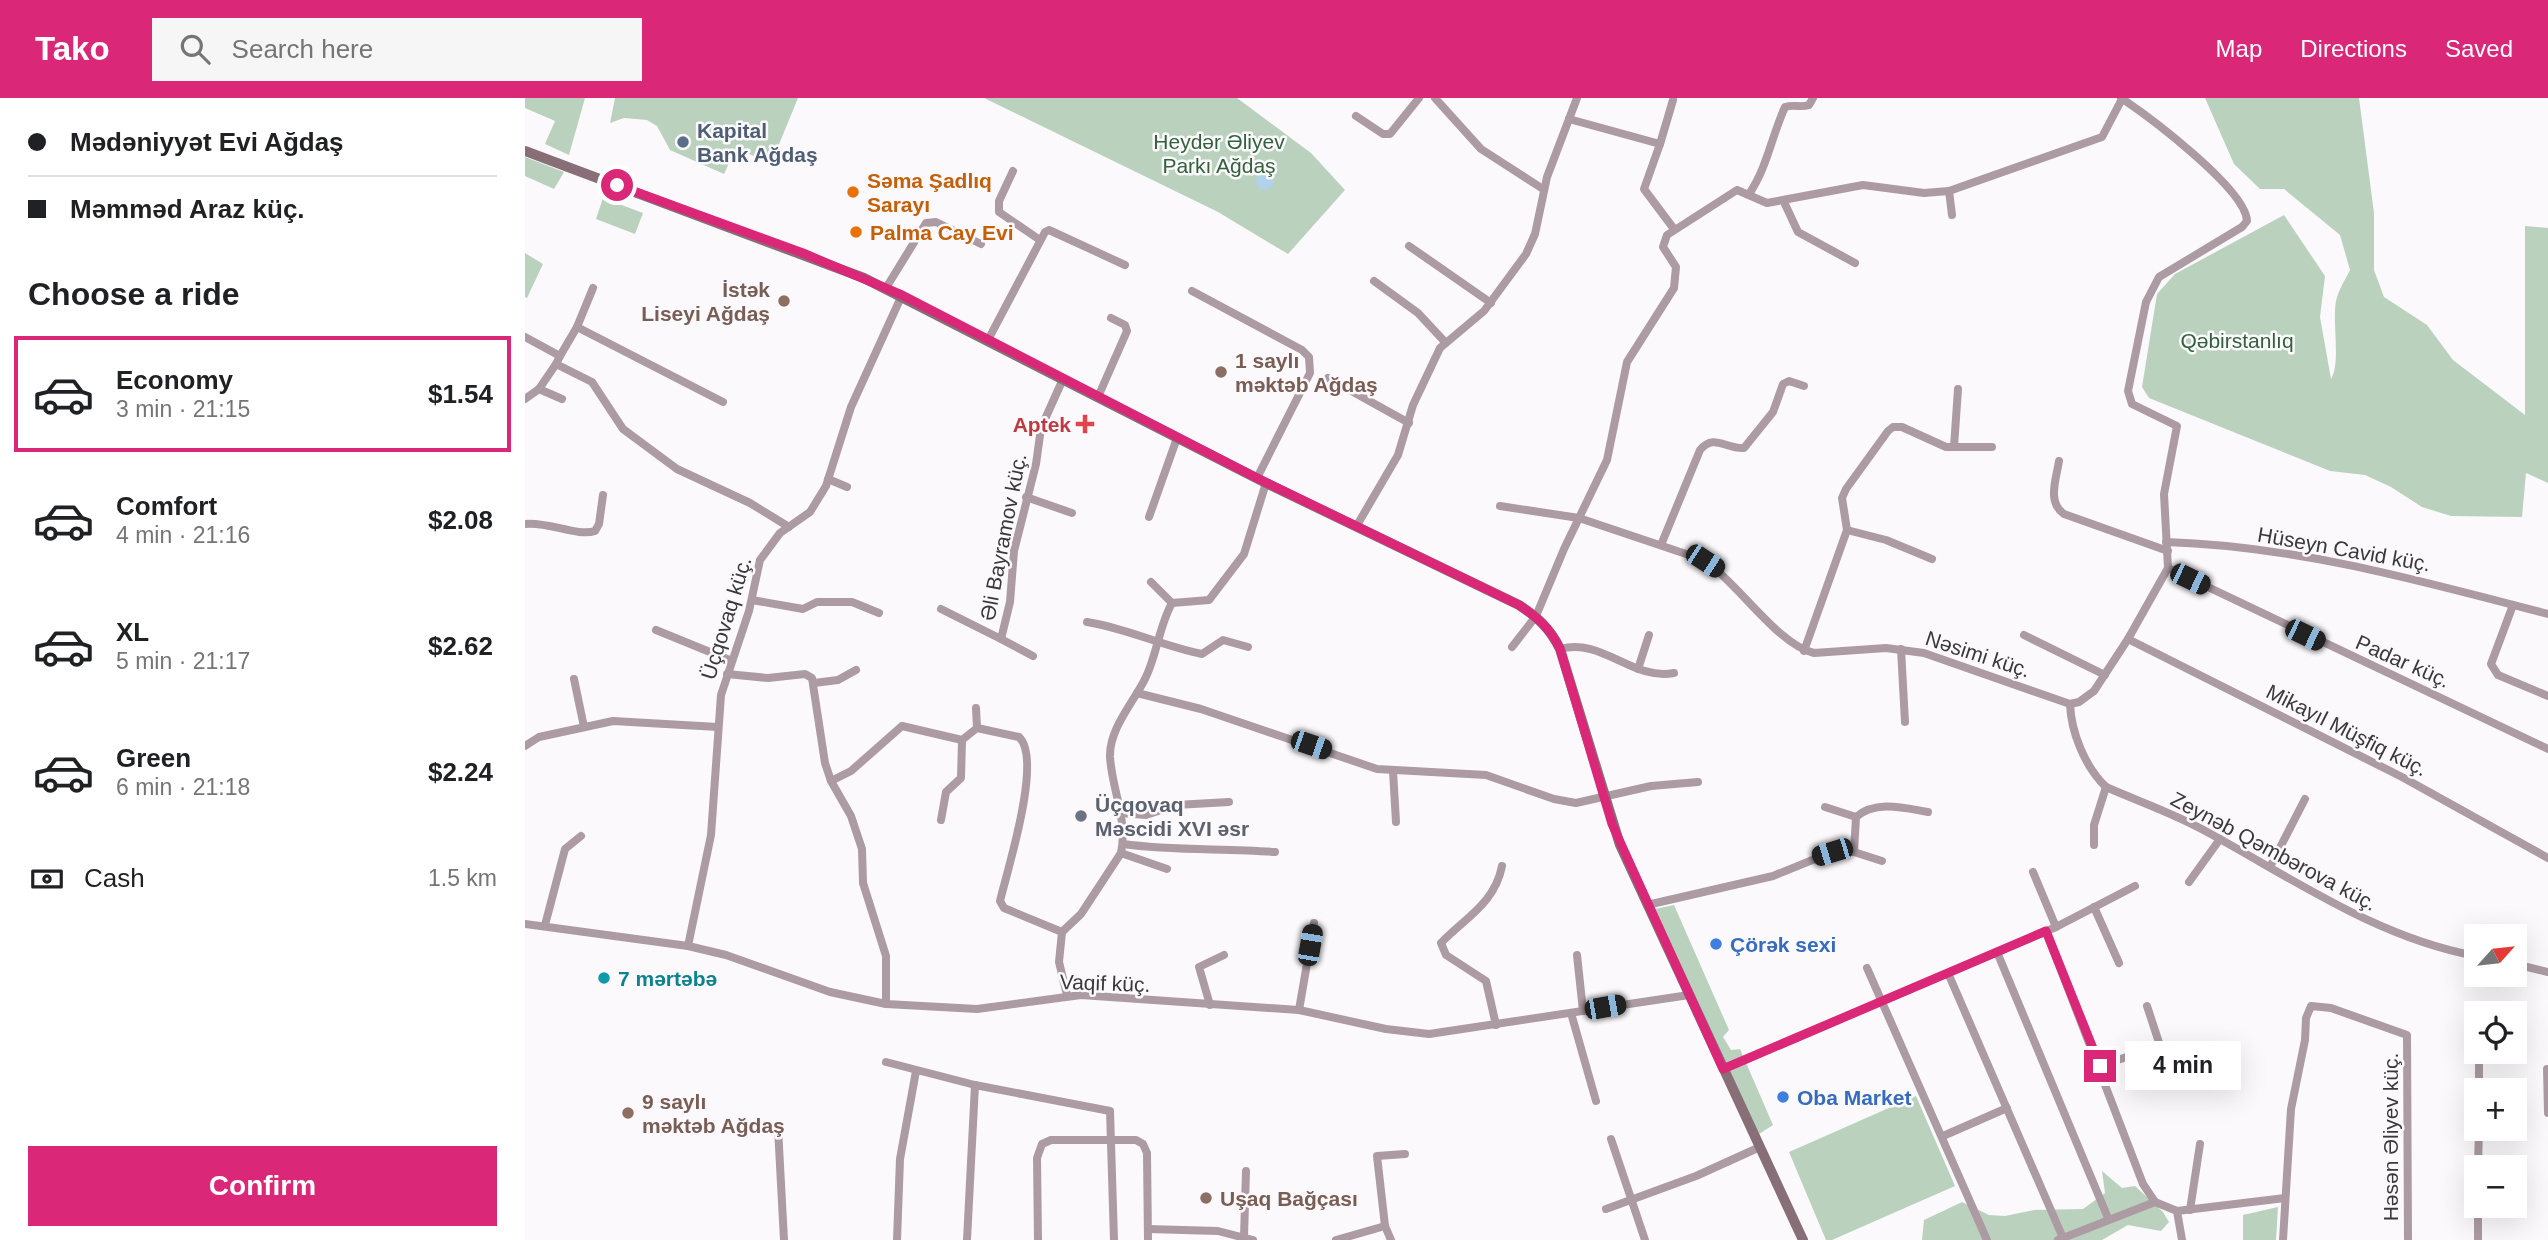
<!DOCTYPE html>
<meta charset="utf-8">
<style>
:root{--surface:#fff;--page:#f6f6f6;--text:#202124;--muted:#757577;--line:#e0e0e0;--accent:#db2777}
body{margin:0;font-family:Arial,sans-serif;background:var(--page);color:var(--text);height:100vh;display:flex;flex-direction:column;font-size:26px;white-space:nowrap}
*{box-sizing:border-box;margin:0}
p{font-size:23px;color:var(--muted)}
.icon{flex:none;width:38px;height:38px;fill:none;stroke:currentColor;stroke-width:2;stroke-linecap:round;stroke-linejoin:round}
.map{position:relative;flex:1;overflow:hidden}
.side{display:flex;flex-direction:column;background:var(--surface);width:525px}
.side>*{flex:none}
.guide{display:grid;align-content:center;height:154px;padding:0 28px;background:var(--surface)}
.needle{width:46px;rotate:63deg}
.fabs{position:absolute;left:1939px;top:826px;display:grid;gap:14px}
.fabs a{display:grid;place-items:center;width:63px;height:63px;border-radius:0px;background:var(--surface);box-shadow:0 7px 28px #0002;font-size:35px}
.end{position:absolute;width:32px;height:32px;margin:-16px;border:9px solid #db2777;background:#fff;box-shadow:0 0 0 4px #fff}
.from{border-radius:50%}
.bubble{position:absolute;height:49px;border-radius:0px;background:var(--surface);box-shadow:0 7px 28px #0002;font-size:23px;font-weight:800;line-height:49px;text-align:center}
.car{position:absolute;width:21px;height:42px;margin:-21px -10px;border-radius:9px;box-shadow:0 0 5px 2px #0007;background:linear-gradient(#222 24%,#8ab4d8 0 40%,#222 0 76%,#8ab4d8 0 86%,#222 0)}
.guide b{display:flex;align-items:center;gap:24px;height:66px;font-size:26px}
.guide b+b{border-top:2px solid var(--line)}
.guide i{width:18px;height:18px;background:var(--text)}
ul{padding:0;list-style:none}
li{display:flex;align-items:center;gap:21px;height:116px;margin:0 14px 10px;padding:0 14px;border:4px solid transparent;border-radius:0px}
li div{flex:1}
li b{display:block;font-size:26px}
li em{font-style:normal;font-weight:800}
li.current{border-color:var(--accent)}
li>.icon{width:63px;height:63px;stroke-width:1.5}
h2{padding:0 28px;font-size:32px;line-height:84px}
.pay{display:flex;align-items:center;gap:18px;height:77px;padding:0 28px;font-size:26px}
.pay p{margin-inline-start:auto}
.primary-button{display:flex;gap:14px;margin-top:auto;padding:14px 28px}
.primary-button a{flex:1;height:80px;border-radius:0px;background:var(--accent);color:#fff;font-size:28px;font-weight:800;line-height:80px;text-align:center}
header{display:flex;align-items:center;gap:42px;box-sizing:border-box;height:98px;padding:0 35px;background:var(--accent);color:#fff}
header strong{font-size:33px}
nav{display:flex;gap:38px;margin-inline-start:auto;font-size:24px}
.search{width:490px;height:63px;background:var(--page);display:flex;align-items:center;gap:18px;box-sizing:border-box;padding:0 24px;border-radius:0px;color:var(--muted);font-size:26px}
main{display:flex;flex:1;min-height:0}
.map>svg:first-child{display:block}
</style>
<header>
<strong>Tako</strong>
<div class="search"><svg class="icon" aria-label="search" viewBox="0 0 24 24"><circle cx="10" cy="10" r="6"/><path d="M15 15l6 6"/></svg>Search here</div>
<nav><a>Map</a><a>Directions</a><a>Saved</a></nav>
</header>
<main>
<section class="side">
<div class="guide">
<b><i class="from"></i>Mədəniyyət Evi Ağdaş</b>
<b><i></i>Məmməd Araz küç.</b>
</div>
<h2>Choose a ride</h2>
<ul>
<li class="current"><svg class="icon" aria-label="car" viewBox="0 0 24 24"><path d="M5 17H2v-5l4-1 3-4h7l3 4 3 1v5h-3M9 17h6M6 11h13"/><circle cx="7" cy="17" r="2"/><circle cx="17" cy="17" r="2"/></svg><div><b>Economy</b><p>3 min · 21:15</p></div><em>$1.54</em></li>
<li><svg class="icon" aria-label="car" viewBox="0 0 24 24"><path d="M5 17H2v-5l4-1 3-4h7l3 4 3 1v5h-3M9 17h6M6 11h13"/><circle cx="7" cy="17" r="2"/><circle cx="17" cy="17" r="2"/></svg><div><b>Comfort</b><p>4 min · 21:16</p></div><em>$2.08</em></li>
<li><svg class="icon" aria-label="car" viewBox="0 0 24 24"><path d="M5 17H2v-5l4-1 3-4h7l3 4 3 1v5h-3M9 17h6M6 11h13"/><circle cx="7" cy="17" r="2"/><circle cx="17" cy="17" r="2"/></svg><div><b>XL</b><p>5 min · 21:17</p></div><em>$2.62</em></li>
<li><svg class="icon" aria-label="car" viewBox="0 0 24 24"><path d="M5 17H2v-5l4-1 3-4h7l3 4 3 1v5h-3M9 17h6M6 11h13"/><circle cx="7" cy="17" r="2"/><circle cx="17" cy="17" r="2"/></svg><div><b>Green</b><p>6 min · 21:18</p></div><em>$2.24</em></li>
</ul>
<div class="pay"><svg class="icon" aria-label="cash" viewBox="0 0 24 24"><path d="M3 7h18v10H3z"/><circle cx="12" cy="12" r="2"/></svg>Cash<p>1.5 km</p></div>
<div class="primary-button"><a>Confirm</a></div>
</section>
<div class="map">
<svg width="2023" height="1142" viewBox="0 0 2023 1142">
<rect width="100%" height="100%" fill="#fbf9fc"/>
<g fill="#bad2bd">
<polygon points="0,0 60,0 44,57 20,46 30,23 0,10"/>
<polygon points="90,0 273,0 246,66 211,50 199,76 145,52 132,28 122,22 99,20 85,25"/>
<polygon points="459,0 712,0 786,55 820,92 763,156 693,114"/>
<path d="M1680,0H1834L1849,115V172L1859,199L1902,227L1928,262L2000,317V128L2023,130V385L2001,375L1997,419L1926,418L1897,409L1866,389L1840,377L1805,373L1624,300L1617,289L1632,196L1650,176L1759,117L1800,178L1795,219L1806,281C1816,265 1807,225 1811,203C1813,193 1820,182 1825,172L1815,137L1759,91H1735L1709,66Z"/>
<polygon points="0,59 39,74 29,91 0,78"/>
<polygon points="78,100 118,115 110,136 71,121"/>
<polygon points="0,155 18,166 2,200 0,199"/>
<polygon points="1149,807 1204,932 1198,939 1206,952 1215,951 1248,1027 1234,1036 1130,811"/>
<polygon points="1391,998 1430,1088 1307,1142 1301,1142 1264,1054"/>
<polygon points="1577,1073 1597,1090 1610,1088 1638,1114 1644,1124 1636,1133 1603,1127 1577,1142 1397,1142 1399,1122 1437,1104 1464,1117 1480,1118 1509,1112 1558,1111 1580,1095"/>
<polygon points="1753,1109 1751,1142 1718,1142 1718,1117"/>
</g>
<circle fill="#b2d1ea" cx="740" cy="83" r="9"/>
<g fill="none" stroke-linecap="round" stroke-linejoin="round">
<g stroke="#ac9ba2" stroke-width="8">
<polyline points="910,0 956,51 1018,91"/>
<polyline points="831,18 858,36 865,36 894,0"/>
<polyline points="1044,21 1135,46 1119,91 1149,131"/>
<polyline points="1135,46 1148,2"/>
<polyline points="488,73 474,103 474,114 515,142"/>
<polyline points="1424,93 1427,117"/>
<path d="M1224,96C1242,70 1247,37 1260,9C1269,6 1276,10 1284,7L1288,0"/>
<polyline points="1259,104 1273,134 1330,165"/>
<polyline points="884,148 966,205"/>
<polyline points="849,183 893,215 920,244"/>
<polyline points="361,190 401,125 411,124 456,146"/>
<polyline points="667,193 777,252 784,259 785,275 732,380"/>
<polyline points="52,229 68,190"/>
<polyline points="0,239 35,258 31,266 67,284 98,331 152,371 225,405 264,429"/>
<polyline points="463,242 520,134 524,132 600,167"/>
<polyline points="35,258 52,229 198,304"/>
<polyline points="803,280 884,325"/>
<polyline points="14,291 37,301"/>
<polyline points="573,299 602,233 600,227 586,220"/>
<polyline points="0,301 14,291 31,266"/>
<polyline points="1429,349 1433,291"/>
<path d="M1534,363C1531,382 1522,404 1539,416L1643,453"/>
<polyline points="303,381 322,389"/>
<polyline points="501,399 547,415"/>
<path d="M975,408L1054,420L1179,462C1213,485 1253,547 1289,555L1361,550L1399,555L1545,606"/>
<polyline points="624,419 652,340"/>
<path d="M0,426C22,423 53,439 70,433L74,426L78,397"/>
<polyline points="831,429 873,357 888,307 915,250 959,213 1001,156 1010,136 1022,79 1052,0"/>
<polyline points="1322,432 1361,442 1407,461"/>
<path d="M1641,444C1772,448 1897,483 2023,516"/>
<path d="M1136,447L1175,352C1189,335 1200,351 1219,350L1248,314L1258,286L1264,283L1279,288"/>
<polyline points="1643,470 2023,651"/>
<polyline points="626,484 647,505"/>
<polyline points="227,502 278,511 292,504 327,504 354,515"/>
<polyline points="1988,507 1966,566 1973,577 2023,598"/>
<polyline points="416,511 476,541 485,504 489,453 511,366 516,330 538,281"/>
<path d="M562,524C601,530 637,548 677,556L698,542L723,549"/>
<polyline points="131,532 207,563"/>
<polyline points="1499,537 1580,577"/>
<polyline points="476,541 508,558"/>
<polyline points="1603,541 1877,679 2023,760"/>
<polyline points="987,549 1011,518 1039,451 1082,362 1102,264 1149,190 1151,169 1138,149 1142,137 1212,92 1242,105 1338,87 1399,95 1424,93 1577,39 1597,1"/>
<path d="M1035,551C1077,539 1107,583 1149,575"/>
<polyline points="1376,551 1380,624"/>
<polyline points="1279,553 1322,432 1317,400 1321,391 1363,333 1368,329 1377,329 1421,349 1467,349"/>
<polyline points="1113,571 1124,537"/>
<path d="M202,576L243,580L280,576L287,580L300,665L306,683L326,673L377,628L437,642L452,630L494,639C518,661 482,773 475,803L479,810L537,834"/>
<polyline points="49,581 59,629"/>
<polyline points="289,585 313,582 331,572"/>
<polyline points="612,595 676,611 852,671 961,677 1029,701 1051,705 1126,688 1173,684"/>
<path d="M1545,606L1554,604L1569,593L1603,541L1643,470L1639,396L1652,328L1607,306L1603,293L1621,204L1634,179L1717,129L1722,123C1721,91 1623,18 1596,0"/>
<path d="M1545,606C1546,634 1560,669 1581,689C1615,704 1651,716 1684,735C1770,782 1853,840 1951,858"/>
<polyline points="451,610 452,630"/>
<polyline points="0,648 14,639 88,623 193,629"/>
<polyline points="868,673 871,724"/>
<polyline points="306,683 326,718 337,751 338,785 361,858 361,906"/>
<polyline points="1300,709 1331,719"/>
<polyline points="596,715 621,717 651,707 704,704"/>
<polyline points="416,722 421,694 436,680 437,642"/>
<path d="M598,746C648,753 699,750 750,754"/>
<polyline points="1569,747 1569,727 1581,689"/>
<path d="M1329,754L1331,719C1351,702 1379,710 1403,714"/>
<polyline points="596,755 642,771"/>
<polyline points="1745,769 1780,701"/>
<polyline points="1508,774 1531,829"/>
<polyline points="1664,784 1695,741"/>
<polyline points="1122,807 1248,778 1307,754 1329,754 1357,763"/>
<polyline points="1569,809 1594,865"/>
<polyline points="0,826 163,848 201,857 305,894 361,906 452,911 556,897 774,912 861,931 904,936 1164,897"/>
<polyline points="20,827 40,751 56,738"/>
<polyline points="1521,833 1618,1086 1630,1104 1652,1113 1657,1142"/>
<polyline points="163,848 186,737 196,597 224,513 235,462 255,435 285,414 301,388 326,309 377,197"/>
<polyline points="1472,854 1583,1120"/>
<polyline points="1052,857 1058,913"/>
<polyline points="1990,866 2023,874"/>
<polyline points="1342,870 1462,1142"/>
<polyline points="1423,875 1538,1140"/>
<path d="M542,897L534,864L537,834L556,816L596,755C603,722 587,692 585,659C584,631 608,605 620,581C632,557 634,528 647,505L684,502L719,456L741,385"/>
<polyline points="685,907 674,869 699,857"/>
<polyline points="1622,908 1643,972 1648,977 1660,978"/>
<polyline points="774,912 789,825"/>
<polyline points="1046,915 1071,1003"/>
<path d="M971,927L961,883L921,857L916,845C940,820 970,805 977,768"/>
<polyline points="361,964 450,987 585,1013 589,1142"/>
<polyline points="1575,968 1634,948"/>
<polyline points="1198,971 1531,829 1610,788"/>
<polyline points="2022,971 2023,1015"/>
<polyline points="1954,992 1954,955"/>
<polyline points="253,1030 259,1142"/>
<polyline points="1418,1038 1482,1010"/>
<polyline points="1086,1041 1120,1142"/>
<polyline points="1953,1069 1954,1031"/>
<polyline points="1953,1108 1953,1142"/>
<polyline points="1081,1111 1171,1078 1235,1049"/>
<polyline points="1665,1112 1675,1046"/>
<polyline points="1652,1113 1760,1100"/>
<polyline points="860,1128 852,1058 880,1056"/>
<polyline points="623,1131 693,1133 728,1142"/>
<polyline points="719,1139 721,1073"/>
<polyline points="372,1142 375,1061 391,973"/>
<polyline points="442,1142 450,987"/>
<polyline points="513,1142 512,1060 517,1046 526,1042 611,1042 618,1046 622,1055 623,1142"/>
<polyline points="811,1142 860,1128 866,1142"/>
<polyline points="1533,1142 1630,1104"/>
<polyline points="1758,1142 1766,1011 1780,942 1781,920 1786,908 1806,910 1882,937 1883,1142"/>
</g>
<path stroke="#876e77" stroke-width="10" d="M0,53L339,180L741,385L994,507C1012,519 1025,530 1035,551L1095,747L1278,1142"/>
</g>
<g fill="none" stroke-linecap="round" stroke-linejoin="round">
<path stroke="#db2777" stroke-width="9" d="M92,87L278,155L377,197L732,380L994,507C1012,519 1025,530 1035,551L1087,726L1198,971L1521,833L1575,968"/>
</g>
<circle fill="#5c6f8a" stroke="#fbf9fc" stroke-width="2.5" cx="158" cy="44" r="7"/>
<g fill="#e8710a" stroke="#fbf9fc" stroke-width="2.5">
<circle cx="328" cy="94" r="7"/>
<circle cx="331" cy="134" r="7"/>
</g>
<g fill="#8d6e63" stroke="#fbf9fc" stroke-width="2.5">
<circle cx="259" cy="203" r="7"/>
<circle cx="696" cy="274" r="7"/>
<circle cx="103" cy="1015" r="7"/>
<circle cx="681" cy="1100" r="7"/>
</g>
<path fill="#e0444e" stroke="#fbf9fc" stroke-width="2.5" d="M556.5 315.5h7v7h7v7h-7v7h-7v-7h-7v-7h7z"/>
<circle fill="#6b7280" stroke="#fbf9fc" stroke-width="2.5" cx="556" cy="718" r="7"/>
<g fill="#3f7fe0" stroke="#fbf9fc" stroke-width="2.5">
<circle cx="1191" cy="846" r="7"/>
<circle cx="1258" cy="999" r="7"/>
</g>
<circle fill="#0f9aa8" stroke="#fbf9fc" stroke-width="2.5" cx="79" cy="880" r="7"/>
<g text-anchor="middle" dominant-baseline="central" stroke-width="5" stroke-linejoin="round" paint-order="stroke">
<g font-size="21" font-weight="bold" fill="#4e5e75" stroke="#fbf9fc" text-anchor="start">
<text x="172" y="32">Kapital<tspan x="172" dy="24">Bank Ağdaş</tspan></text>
</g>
<g font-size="21" fill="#33613c" stroke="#fbf9fc">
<text x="694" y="43">Heydər Əliyev<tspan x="694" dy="24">Parkı Ağdaş</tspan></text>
<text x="1712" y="242">Qəbirstanlıq</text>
</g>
<g font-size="21" font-weight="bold" fill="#c56008" stroke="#fbf9fc" text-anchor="start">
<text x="342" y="82">Səma Şadlıq<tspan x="342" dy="24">Sarayı</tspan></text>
<text x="345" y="134">Palma Cay Evi</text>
</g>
<g font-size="21" font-weight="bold" fill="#785e54" stroke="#fbf9fc" text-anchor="start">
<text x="245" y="191" text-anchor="end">İstək<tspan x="245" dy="24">Liseyi Ağdaş</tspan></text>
<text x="710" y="262">1 saylı<tspan x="710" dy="24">məktəb Ağdaş</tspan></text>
<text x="117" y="1003">9 saylı<tspan x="117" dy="24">məktəb Ağdaş</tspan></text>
<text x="695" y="1100">Uşaq Bağçası</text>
</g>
<g font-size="21" font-weight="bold" fill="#be3a42" stroke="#fbf9fc" text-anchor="end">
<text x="546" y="326">Aptek</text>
</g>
<g font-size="21" fill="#3a393a" stroke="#fbf9fc">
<text transform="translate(478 439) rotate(-79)">Əli Bayramov küç.</text>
<text transform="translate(1819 451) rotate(10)">Hüseyn Cavid küç.</text>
<text transform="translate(201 520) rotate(-73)">Üçqovaq küç.</text>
<text transform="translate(1453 556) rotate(18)">Nəsimi küç.</text>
<text transform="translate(1878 563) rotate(24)">Padar küç.</text>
<text transform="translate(1822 632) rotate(27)">Mikayıl Müşfiq küç.</text>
<text transform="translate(1749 753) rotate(28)">Zeynəb Qəmbərova küç.</text>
<text transform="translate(580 885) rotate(2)">Vaqif küç.</text>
<text transform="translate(1865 1039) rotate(-90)">Həsən Əliyev küç.</text>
</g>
<g font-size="21" font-weight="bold" fill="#5b616d" stroke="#fbf9fc" text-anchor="start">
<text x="570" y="706">Üçqovaq<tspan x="570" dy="24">Məscidi XVI əsr</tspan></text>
</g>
<g font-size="21" font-weight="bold" fill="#366cbe" stroke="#fbf9fc" text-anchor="start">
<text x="1205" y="846">Çörək sexi</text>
<text x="1272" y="999">Oba Market</text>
</g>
<g font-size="21" font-weight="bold" fill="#0d838f" stroke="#fbf9fc" text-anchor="start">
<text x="93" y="880">7 mərtəbə</text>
</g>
</g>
</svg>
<div class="fabs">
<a><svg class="needle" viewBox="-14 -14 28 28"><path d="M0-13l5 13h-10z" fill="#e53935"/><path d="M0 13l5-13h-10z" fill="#757577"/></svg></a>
<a><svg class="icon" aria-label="locate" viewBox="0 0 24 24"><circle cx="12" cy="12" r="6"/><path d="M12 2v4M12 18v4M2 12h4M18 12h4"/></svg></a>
<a>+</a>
<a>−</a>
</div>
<i class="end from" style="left:92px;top:87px"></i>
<i class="end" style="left:1575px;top:968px"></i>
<div class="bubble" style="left:1600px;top:943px;width:116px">4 min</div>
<i class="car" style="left:1180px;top:463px;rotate:123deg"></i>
<i class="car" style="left:1665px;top:481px;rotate:116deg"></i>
<i class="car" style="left:1780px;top:537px;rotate:116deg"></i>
<i class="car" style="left:786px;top:647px;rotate:109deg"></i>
<i class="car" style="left:1307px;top:754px;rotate:253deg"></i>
<i class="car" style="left:785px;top:847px;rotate:10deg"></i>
<i class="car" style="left:1080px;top:909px;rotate:80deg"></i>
</div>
</main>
